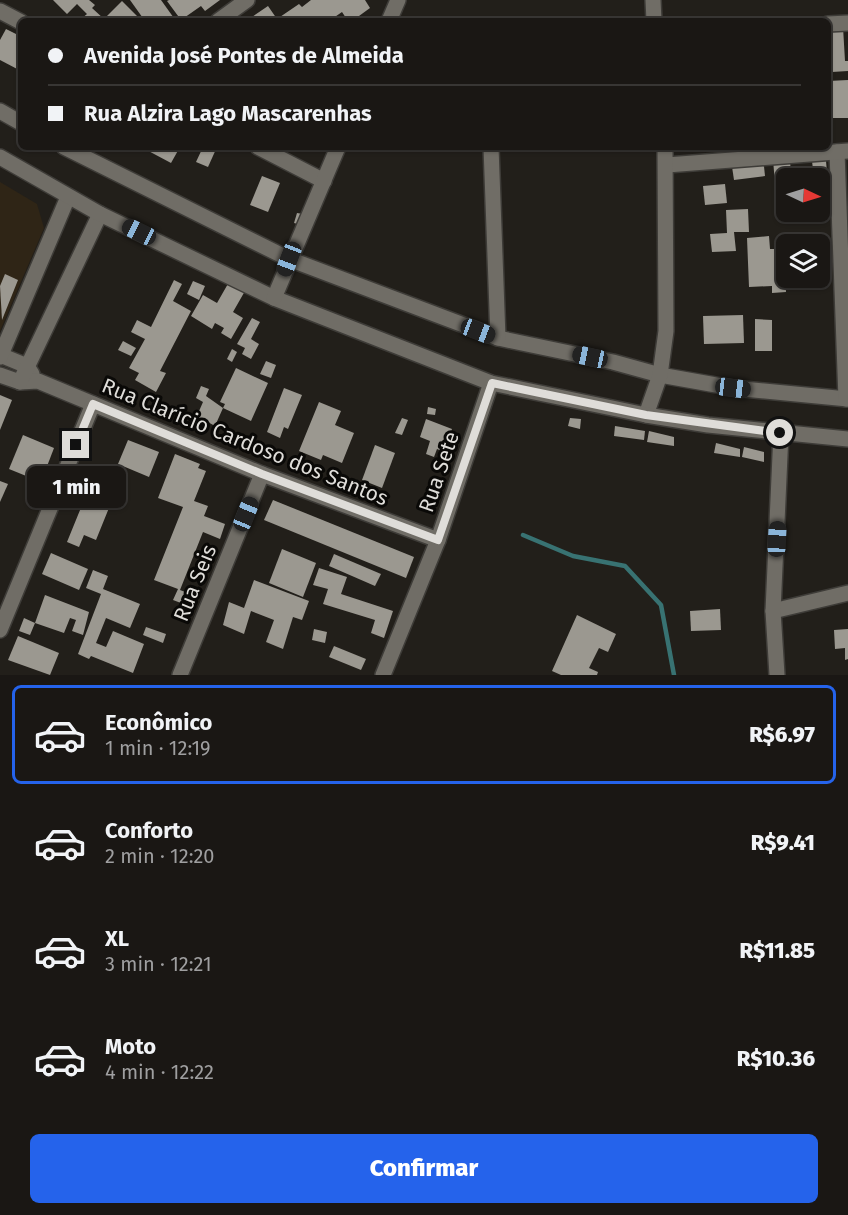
<!DOCTYPE html>
<html lang="pt">
<meta charset="utf-8">
<style>
:root{--surface:#1a1714;--page:#272422;--text:#f1f3f6;--muted:#9f9fa0;--line:#383634;--accent:#2563eb}
body{margin:0;font-family:"Fira Sans",sans-serif;background:var(--page);color:var(--text);height:100vh;display:flex;flex-direction:column;font-size:22px;white-space:nowrap}
*{box-sizing:border-box;margin:0}
p{font-size:20px;color:var(--muted)}
.icon{flex:none;width:33px;height:33px;fill:none;stroke:currentColor;stroke-width:2;stroke-linecap:round;stroke-linejoin:round}
.map{position:relative;height:675px;overflow:hidden}
.drawer{display:flex;flex-direction:column;background:var(--surface);flex:1}
.drawer>*{flex:none}
.guide{position:absolute;left:18px;top:18px;width:813px;height:132px;border-radius:9px;box-shadow:0 2px 4px #0004,0 0 0 2px var(--line);display:grid;align-content:center;height:132px;padding:0 30px;background:var(--surface)}
.needle{width:39px;rotate:94deg}
.controls{position:absolute;left:776px;top:168px;display:grid;gap:12px}
.controls a{display:grid;place-items:center;width:54px;height:54px;border-radius:9px;background:var(--surface);box-shadow:0 2px 4px #0004,0 0 0 2px var(--line);font-size:30px}
.end{position:absolute;width:27px;height:27px;margin:-14px;border:8px solid #dfddd9;background:#111;box-shadow:0 0 0 3px #111}
.from{border-radius:50%}
.bubble{position:absolute;height:42px;border-radius:9px;background:var(--surface);box-shadow:0 2px 4px #0004,0 0 0 2px var(--line);font-size:20px;font-weight:800;line-height:42px;text-align:center}
.car{position:absolute;width:18px;height:36px;margin:-18px -9px;border-radius:8px;box-shadow:0 0 4px 2px #0007;background:linear-gradient(#222 24%,#8ab4d8 0 40%,#222 0 76%,#8ab4d8 0 86%,#222 0)}
.guide b{display:flex;align-items:center;gap:21px;height:57px;font-size:22px}
.guide b+b{border-top:2px solid var(--line)}
.guide i{width:15px;height:15px;background:var(--text)}
ul{padding:10px 0 0;list-style:none}
li{display:flex;align-items:center;gap:18px;height:99px;margin:0 12px 9px;padding:0 18px;border:3px solid transparent;border-radius:9px}
li div{flex:1}
li b{display:block;font-size:22px}
li em{font-style:normal;font-weight:800}
li.active{border-color:var(--accent)}
li>.icon{width:54px;height:54px;stroke-width:1.5}
.cta{display:flex;gap:12px;margin-top:auto;padding:12px 30px}
.cta a{flex:1;height:69px;border-radius:9px;background:var(--accent);color:#fff;font-size:24px;font-weight:800;line-height:69px;text-align:center}
.map>svg:first-child{display:block}
</style>
<div class="map">
<svg width="848" height="675" viewBox="0 0 848 675">
<rect width="100%" height="100%" fill="#221f1a"/>
<polygon fill="#2f2516" points="0,182 37,204 44,228 0,331"/>
<g fill="none" stroke-linecap="round" stroke-linejoin="round">
<polyline stroke="#387272" stroke-width="4.5" points="523,535 573,556 625,566 661,605 674,675"/>
</g>
<g fill="#9b9890">
<polygon points="53,0 89,0 95,5 92,8 104,19 83,21 81,19 87,14 77,4 67,14"/>
<polygon points="130,0 161,0 176,21 145,21"/>
<polygon points="169,0 220,0 205,11 201,6 181,20 167,1"/>
<polygon points="311,0 365,0 370,8 359,16 362,21 348,21 342,12 329,21 246,21 268,6 277,19 299,4 302,7"/>
<polygon points="122,1 142,21 104,19"/>
<polygon points="830,27 843,27 845,61 848,61 848,71 832,72"/>
<polygon points="6,29 20,36 21,71 0,60 0,40"/>
<polygon points="848,80 848,118 828,118 828,81"/>
<polygon points="141,147 180,147 171,163"/>
<polygon points="203,147 217,147 208,167 196,162"/>
<polygon points="763,157 765,176 734,180 731,160"/>
<polygon points="790,158 791,178 786,178 786,197 776,197 773,159"/>
<polygon points="812,161 826,161 828,184 819,184 819,178 814,178"/>
<polygon points="262,176 280,183 268,212 250,205"/>
<polygon points="725,184 727,203 705,205 703,186"/>
<polygon points="827,194 828,217 793,219 793,212 819,212 819,195"/>
<polygon points="748,209 749,232 734,232 736,251 712,252 710,234 727,233 726,210"/>
<polygon points="297,213 303,214 301,225 294,223"/>
<polygon points="769,236 770,249 784,249 786,292 772,293 772,286 749,287 747,238"/>
<polygon points="832,245 833,258 819,259 819,246"/>
<polygon points="5,274 18,280 2,320 0,286"/>
<polygon points="174,280 182,284 173,301 191,311 160,371 166,373 156,392 135,380 139,373 129,368 145,339 131,332 137,320 151,327"/>
<polygon points="193,281 205,286 199,300 187,294"/>
<polygon points="229,282 245,291 233,312 243,318 231,339 221,333 224,328 215,323 212,329 191,316 203,295 217,303"/>
<polygon points="743,315 744,343 704,344 703,316"/>
<polygon points="252,318 260,322 251,339 259,344 251,359 242,354 245,348 237,344"/>
<polygon points="755,319 772,320 772,351 755,351"/>
<polygon points="123,341 136,348 131,356 118,350"/>
<polygon points="232,349 237,352 232,362 227,359"/>
<polygon points="266,361 276,365 271,378 260,374"/>
<polygon points="236,368 268,383 251,421 223,408 225,404 220,402"/>
<polygon points="201,386 209,389 206,396 223,408 215,426 206,421 205,425 196,418 203,402 196,398"/>
<polygon points="284,388 302,395 288,429 284,427 280,438 267,432"/>
<polygon points="0,395 12,400 0,430"/>
<polygon points="319,402 341,411 335,425 354,433 342,463 323,455 321,460 299,451"/>
<polygon points="428,407 436,409 435,415 427,414"/>
<polygon points="402,418 408,420 402,435 395,433"/>
<polygon points="570,418 581,419 580,429 568,426"/>
<polygon points="426,419 452,429 444,452 437,449 434,457 426,454 430,441 420,437"/>
<polygon points="615,426 645,431 644,440 614,436"/>
<polygon points="649,431 674,437 674,446 647,442"/>
<polygon points="23,435 54,448 41,482 9,469"/>
<polygon points="128,440 159,452 149,477 118,464"/>
<polygon points="716,443 740,449 740,457 714,453"/>
<polygon points="375,445 395,453 382,488 362,480"/>
<polygon points="744,447 764,452 764,462 742,457"/>
<polygon points="175,454 200,464 198,468 206,471 194,501 208,506 204,516 225,524 220,539 203,532 180,590 198,597 194,608 173,600 178,589 154,580 183,507 158,498"/>
<polygon points="0,481 8,484 0,502"/>
<polygon points="89,488 113,498 96,540 84,535 79,547 67,542"/>
<polygon points="273,500 414,557 406,578 264,520"/>
<polygon points="282,549 316,563 303,597 269,583"/>
<polygon points="51,553 88,569 79,590 42,574"/>
<polygon points="334,554 381,574 375,586 329,566"/>
<polygon points="319,568 347,577 341,594 393,611 384,638 371,633 375,620 323,604 328,589 313,585"/>
<polygon points="93,570 108,576 103,589 140,604 130,628 106,618 96,643 106,647 113,631 144,644 133,673 91,656 89,659 78,654 101,594 86,588"/>
<polygon points="254,580 309,601 302,620 293,617 283,649 266,642 274,620 251,611 244,634 223,625 229,602 244,608"/>
<polygon points="45,595 89,612 83,635 72,631 76,620 70,618 64,633 35,623 30,635 19,631 24,618 35,623"/>
<polygon points="720,609 721,630 691,631 690,611"/>
<polygon points="577,615 616,634 608,652 599,648 589,668 598,672 597,675 561,675 552,671"/>
<polygon points="146,627 166,634 163,643 143,635"/>
<polygon points="314,629 327,632 325,643 312,640"/>
<polygon points="848,629 848,659 845,660 845,648 835,649 834,630"/>
<polygon points="18,636 59,653 50,675 8,660"/>
<polygon points="334,646 366,659 361,670 329,657"/>
</g>
<g fill="none" stroke-linecap="round" stroke-linejoin="round">
<g stroke="#3e3c38" stroke-width="18">
<g id="street">
<polyline points="653,0 654,21"/>
<polyline points="0,11 21,22"/>
<polyline points="218,21 247,0"/>
<polyline points="828,24 848,23"/>
<polyline points="0,111 21,123"/>
<polyline points="64,147 289,259 498,338 613,362 660,375 733,388 848,399"/>
<polyline points="258,147 324,181"/>
<polyline points="491,147 498,338"/>
<polyline points="837,152 846,399"/>
<polyline points="667,165 848,151"/>
<polyline points="0,355 27,366 32,374"/>
<polyline points="0,357 68,197"/>
<polyline points="0,375 20,382 38,381 262,474 438,540"/>
<polyline points="20,382 100,214"/>
<polyline points="646,415 660,375 666,331 665,147"/>
<polyline points="773,611 848,593"/>
<polyline points="0,630 93,404"/>
<polyline points="180,675 262,474"/>
<polyline points="383,675 438,540 491,383"/>
<polyline points="777,675 773,611 781,433"/>
</g>
</g>
<g stroke="#3e3c38" stroke-width="18">
<g id="secondary">
<polyline points="389,21 398,0"/>
<polyline points="0,157 100,214 274,298 491,383 646,415 708,425 848,439"/>
<polyline points="274,298 338,147"/>
</g>
</g>
<use href="#street" stroke="#706d66" stroke-width="15"/>
<use href="#secondary" stroke="#706d66" stroke-width="15"/>
</g>
<g fill="none" stroke-linecap="round" stroke-linejoin="round">
<polyline stroke="#dfddd9" stroke-width="8" points="76,445 93,404 262,474 438,540 492,383 646,415 780,433"/>
</g>
<g text-anchor="middle" dominant-baseline="central" stroke-width="6" stroke-linejoin="round" paint-order="stroke">
<g font-size="21" fill="#dfddd9" stroke="#0a0907">
<text transform="translate(245 442) rotate(22)">Rua Clarício Cardoso dos Santos</text>
<text transform="translate(439 472) rotate(-71)">Rua Sete</text>
<text transform="translate(195 583) rotate(-68)">Rua Seis</text>
</g>
</g>
</svg>
<div class="controls">
<a><svg class="needle" viewBox="-14 -14 28 28"><path d="M0-13l5 13h-10z" fill="#e53935"/><path d="M0 13l5-13h-10z" fill="#9f9fa0"/></svg></a>
<a><svg class="icon" aria-label="layers" viewBox="0 0 24 24"><path d="M12 4l9 5-9 5-9-5zM3 14l9 5 9-5"/></svg></a>
</div>
<i class="end from" style="left:780px;top:433px"></i>
<i class="end" style="left:76px;top:445px"></i>
<div class="bubble" style="left:27px;top:466px;width:99px">1 min</div>
<i class="car" style="left:139px;top:232px;rotate:296deg"></i>
<i class="car" style="left:289px;top:259px;rotate:201deg"></i>
<i class="car" style="left:478px;top:331px;rotate:111deg"></i>
<i class="car" style="left:590px;top:357px;rotate:282deg"></i>
<i class="car" style="left:733px;top:388px;rotate:97deg"></i>
<i class="car" style="left:246px;top:514px;rotate:22deg"></i>
<i class="car" style="left:777px;top:539px;rotate:3deg"></i>
<div class="guide">
<b><i class="from"></i>Avenida José Pontes de Almeida</b>
<b><i></i>Rua Alzira Lago Mascarenhas</b>
</div>
</div>
<section class="drawer">
<ul>
<li class="active"><svg class="icon" aria-label="car" viewBox="0 0 24 24"><path d="M5 17H2v-5l4-1 3-4h7l3 4 3 1v5h-3M9 17h6M6 11h13"/><circle cx="7" cy="17" r="2"/><circle cx="17" cy="17" r="2"/></svg><div><b>Econômico</b><p>1 min · 12:19</p></div><em>R$6.97</em></li>
<li><svg class="icon" aria-label="car" viewBox="0 0 24 24"><path d="M5 17H2v-5l4-1 3-4h7l3 4 3 1v5h-3M9 17h6M6 11h13"/><circle cx="7" cy="17" r="2"/><circle cx="17" cy="17" r="2"/></svg><div><b>Conforto</b><p>2 min · 12:20</p></div><em>R$9.41</em></li>
<li><svg class="icon" aria-label="car" viewBox="0 0 24 24"><path d="M5 17H2v-5l4-1 3-4h7l3 4 3 1v5h-3M9 17h6M6 11h13"/><circle cx="7" cy="17" r="2"/><circle cx="17" cy="17" r="2"/></svg><div><b>XL</b><p>3 min · 12:21</p></div><em>R$11.85</em></li>
<li><svg class="icon" aria-label="car" viewBox="0 0 24 24"><path d="M5 17H2v-5l4-1 3-4h7l3 4 3 1v5h-3M9 17h6M6 11h13"/><circle cx="7" cy="17" r="2"/><circle cx="17" cy="17" r="2"/></svg><div><b>Moto</b><p>4 min · 12:22</p></div><em>R$10.36</em></li>
</ul>
<div class="cta"><a>Confirmar</a></div>
</section>
